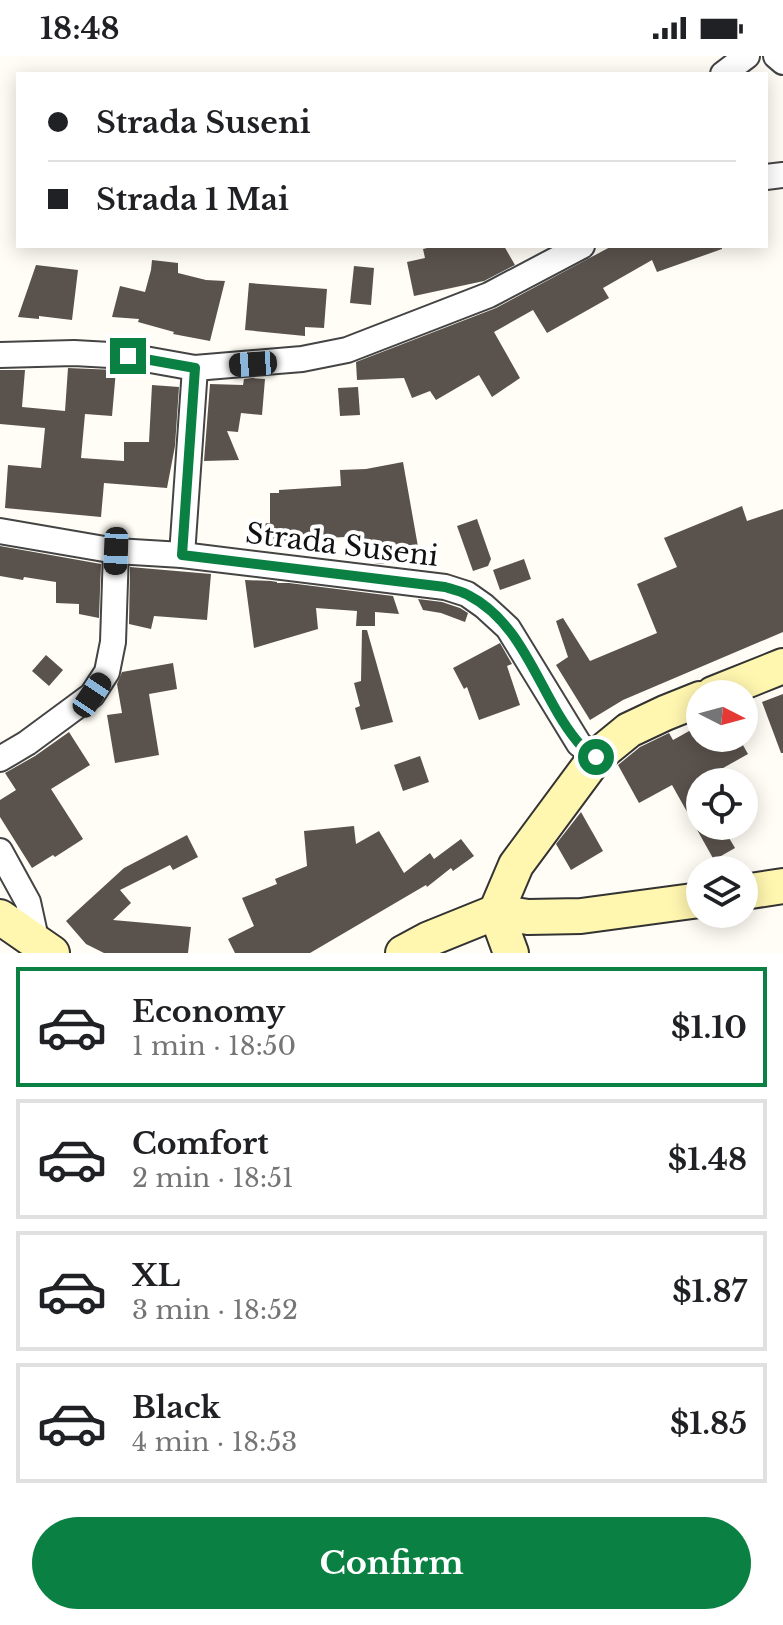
<!DOCTYPE html>
<meta charset="utf-8">
<style>
:root{--surface:#fff;--page:#f2f2f2;--text:#202124;--muted:#757577;--line:#e0e0e0;--accent:#0b8043}
body{margin:0;font-family:"Libre Baskerville",serif;background:var(--page);color:var(--text);height:100vh;display:flex;flex-direction:column;font-size:30px;white-space:nowrap}
*{box-sizing:border-box;margin:0}
p{font-size:26px;color:var(--muted)}
.icon{flex:none;width:44px;height:44px;fill:none;stroke:currentColor;stroke-width:2;stroke-linecap:round;stroke-linejoin:round}
.map{position:relative;height:897px;overflow:hidden}
.sheet{display:flex;flex-direction:column;background:var(--surface);flex:1}
.sheet>*{flex:none}
.banner{position:absolute;left:16px;top:16px;width:752px;height:176px;border-radius:0px;box-shadow:0 4px 20px #0003;display:grid;align-content:center;height:176px;padding:0 32px;background:var(--surface)}
.needle{width:52px;rotate:96deg}
.fabs{position:absolute;left:686px;top:624px;display:grid;gap:16px}
.fabs a{display:grid;place-items:center;width:72px;height:72px;border-radius:50%;background:var(--surface);box-shadow:0 4px 20px #0003;font-size:40px}
.end{position:absolute;width:36px;height:36px;margin:-18px;border:10px solid #0b8043;background:#fff;box-shadow:0 0 0 4px #fff}
.from{border-radius:50%}
.car{position:absolute;width:24px;height:48px;margin:-24px -12px;border-radius:10px;box-shadow:0 0 6px 2px #0007;background:linear-gradient(#222 24%,#8ab4d8 0 40%,#222 0 76%,#8ab4d8 0 86%,#222 0)}
.banner b{display:flex;align-items:center;gap:28px;height:76px;font-size:30px}
.banner b+b{border-top:2px solid var(--line)}
.banner i{width:20px;height:20px;background:var(--text)}
ul{padding:14px 0 0;list-style:none}
li{display:flex;align-items:center;gap:24px;height:120px;margin:0 16px 12px;padding:0 16px;border:4px solid var(--line);border-radius:0px}
li div{flex:1}
li b{display:block;font-size:30px}
li em{font-style:normal;font-weight:700}
li.current{border-color:var(--accent)}
li>.icon{width:72px;height:72px;stroke-width:1.5}
.action{display:flex;gap:16px;margin-top:auto;padding:16px 32px}
.action a{flex:1;height:92px;border-radius:48px;background:var(--accent);color:#fff;font-size:32px;font-weight:700;line-height:92px;text-align:center}
.status{display:flex;justify-content:space-between;align-items:center;height:56px;padding:0 40px;background:var(--surface);direction:ltr}
.status svg{height:22px;fill:currentColor}
.map>svg:first-child{display:block}
</style>
<div class="status"><b>18:48</b><svg viewBox="0 0 49 12"><path d="M0 12V9h3v3zM5 12V6h3v6zM10 12V3h3v9zM15 12V0h3v12zM26 1h20v11H26zM47 4h2v5h-2z"/></svg></div>
<div class="map">
<svg width="783" height="897" viewBox="0 0 783 897">
<rect width="100%" height="100%" fill="#fffdf5"/>
<g fill="#5a524d">
<polygon points="436,190 504,190 515,209 484,225 414,240 407,206 425,202 423,193"/>
<polygon points="612,190 722,190 722,193 657,216 652,204 603,232 609,242 547,277 533,254 494,276 520,322 492,341 479,319 436,344 430,335 412,342 404,322 357,324 356,306 496,252"/>
<polygon points="152,204 178,207 178,217 206,224 225,225 210,285 173,278 174,276 138,266 139,263 112,261 120,230 145,236 151,214"/>
<polygon points="36,209 78,214 72,264 39,260 39,263 18,261"/>
<polygon points="354,210 374,212 371,249 350,247"/>
<polygon points="249,227 327,233 324,272 305,271 305,280 245,274"/>
<polygon points="68,312 116,314 112,360 85,358 81,402 124,405 124,386 149,386 152,329 179,331 175,390 167,432 104,427 101,461 5,452 8,409 41,412 45,372 0,368 0,314 25,314 22,351 65,355"/>
<polygon points="252,322 265,323 262,359 241,357 238,376 227,375 239,404 204,405 210,328 243,329 244,323"/>
<polygon points="358,331 360,359 340,360 338,332"/>
<polygon points="403,406 420,502 384,508 374,507 371,492 363,492 362,480 258,486 258,468 270,467 270,437 279,437 279,434 341,430 340,414 366,413"/>
<polygon points="742,450 747,465 783,453 783,576 623,644 590,664 556,609 568,601 556,565 563,562 590,605 657,577 637,528 677,511 664,482"/>
<polygon points="477,463 491,503 488,510 473,515 457,470"/>
<polygon points="0,490 101,508 99,562 79,558 79,548 56,547 56,526 24,521 23,524 0,520"/>
<polygon points="524,503 531,523 500,534 493,514"/>
<polygon points="130,511 211,518 207,564 154,560 151,573 129,568"/>
<polygon points="245,524 271,525 277,526 277,527 289,527 393,540 399,558 375,556 375,570 356,570 357,555 316,552 318,573 254,592"/>
<polygon points="418,543 442,546 460,552 468,557 465,566 441,557 423,554"/>
<polygon points="362,574 367,574 393,666 361,674 355,652 360,650 354,627 361,625"/>
<polygon points="500,587 512,608 507,610 520,649 479,664 467,631 464,633 453,612"/>
<polygon points="46,599 63,614 49,630 32,615"/>
<polygon points="173,607 177,633 149,638 159,699 115,707 107,659 122,657 117,628 122,616"/>
<polygon points="783,638 783,697 781,697 762,646"/>
<polygon points="700,669 700,682 739,682 748,698 700,725 700,770 722,770 735,792 714,804 672,729 639,747 618,709 640,691 669,677 673,684"/>
<polygon points="69,676 90,709 51,733 83,783 55,801 53,799 32,812 0,761 0,744 16,734 5,717 35,700"/>
<polygon points="420,700 429,726 403,735 394,709"/>
<polygon points="581,756 603,795 571,814 556,788"/>
<polygon points="354,770 356,788 379,775 404,817 430,797 434,803 461,783 474,800 453,815 451,812 427,831 426,829 310,897 235,897 228,883 254,870 242,842 277,828 275,823 307,810 304,775"/>
<polygon points="187,779 198,801 173,814 170,809 120,834 131,847 113,864 191,871 188,897 104,897 86,888 66,865 124,812"/>
</g>
<g fill="none" stroke-linecap="round" stroke-linejoin="round">
<g stroke="#444" stroke-width="28">
<g id="street">
<polyline points="776,0 783,6"/>
<polyline points="723,18 747,0"/>
<polyline points="766,121 783,119"/>
<polyline points="0,299 74,297 128,300 195,312 302,303 347,294 489,239 582,190"/>
<polyline points="0,475 116,495 182,499 445,531 467,538 484,550 508,572 579,688 596,701"/>
<polyline points="182,499 195,312"/>
<polyline points="0,703 27,687 92,639 107,616 113,586 116,495"/>
<polyline points="0,795 28,846 37,887"/>
</g>
</g>
<g stroke="#333" stroke-width="38">
<g id="secondary">
<polyline points="713,638 783,610"/>
<polyline points="744,836 783,830"/>
<polyline points="496,856 528,861 581,860 700,844"/>
<polyline points="496,856 511,897"/>
<polyline points="0,861 52,897"/>
<polyline points="403,897 429,883 496,856 516,809 596,701 629,674 665,657 700,643"/>
</g>
</g>
<use href="#street" stroke="#fff" stroke-width="24"/>
<use href="#secondary" stroke="#fff6b0" stroke-width="34"/>
</g>
<g fill="none" stroke-linecap="round" stroke-linejoin="round">
<path stroke="#0b8043" stroke-width="10" d="M128,300L195,312L182,499L445,531C452,533 461,535 468,539C525,568 539,639 577,685C582,692 590,696 596,701"/>
</g>
<g text-anchor="middle" dominant-baseline="central" stroke-width="8" stroke-linejoin="round" paint-order="stroke">
<g font-size="28" fill="#111" stroke="#fff">
<text transform="translate(342 489) rotate(7)">Strada Suseni</text>
</g>
</g>
</svg>
<div class="fabs">
<a><svg class="needle" viewBox="-14 -14 28 28"><path d="M0-13l5 13h-10z" fill="#e53935"/><path d="M0 13l5-13h-10z" fill="#757577"/></svg></a>
<a><svg class="icon" aria-label="locate" viewBox="0 0 24 24"><circle cx="12" cy="12" r="6"/><path d="M12 2v4M12 18v4M2 12h4M18 12h4"/></svg></a>
<a><svg class="icon" aria-label="layers" viewBox="0 0 24 24"><path d="M12 4l9 5-9 5-9-5zM3 14l9 5 9-5"/></svg></a>
</div>
<i class="end from" style="left:596px;top:701px"></i>
<i class="end" style="left:128px;top:300px"></i>
<i class="car" style="left:253px;top:308px;rotate:266deg"></i>
<i class="car" style="left:116px;top:495px;rotate:182deg"></i>
<i class="car" style="left:92px;top:639px;rotate:34deg"></i>
<div class="banner">
<b><i class="from"></i>Strada Suseni</b>
<b><i></i>Strada 1 Mai</b>
</div>
</div>
<section class="sheet">
<ul>
<li class="current"><svg class="icon" aria-label="car" viewBox="0 0 24 24"><path d="M5 17H2v-5l4-1 3-4h7l3 4 3 1v5h-3M9 17h6M6 11h13"/><circle cx="7" cy="17" r="2"/><circle cx="17" cy="17" r="2"/></svg><div><b>Economy</b><p>1 min · 18:50</p></div><em>$1.10</em></li>
<li><svg class="icon" aria-label="car" viewBox="0 0 24 24"><path d="M5 17H2v-5l4-1 3-4h7l3 4 3 1v5h-3M9 17h6M6 11h13"/><circle cx="7" cy="17" r="2"/><circle cx="17" cy="17" r="2"/></svg><div><b>Comfort</b><p>2 min · 18:51</p></div><em>$1.48</em></li>
<li><svg class="icon" aria-label="car" viewBox="0 0 24 24"><path d="M5 17H2v-5l4-1 3-4h7l3 4 3 1v5h-3M9 17h6M6 11h13"/><circle cx="7" cy="17" r="2"/><circle cx="17" cy="17" r="2"/></svg><div><b>XL</b><p>3 min · 18:52</p></div><em>$1.87</em></li>
<li><svg class="icon" aria-label="car" viewBox="0 0 24 24"><path d="M5 17H2v-5l4-1 3-4h7l3 4 3 1v5h-3M9 17h6M6 11h13"/><circle cx="7" cy="17" r="2"/><circle cx="17" cy="17" r="2"/></svg><div><b>Black</b><p>4 min · 18:53</p></div><em>$1.85</em></li>
</ul>
<div class="action"><a>Confirm</a></div>
</section>
